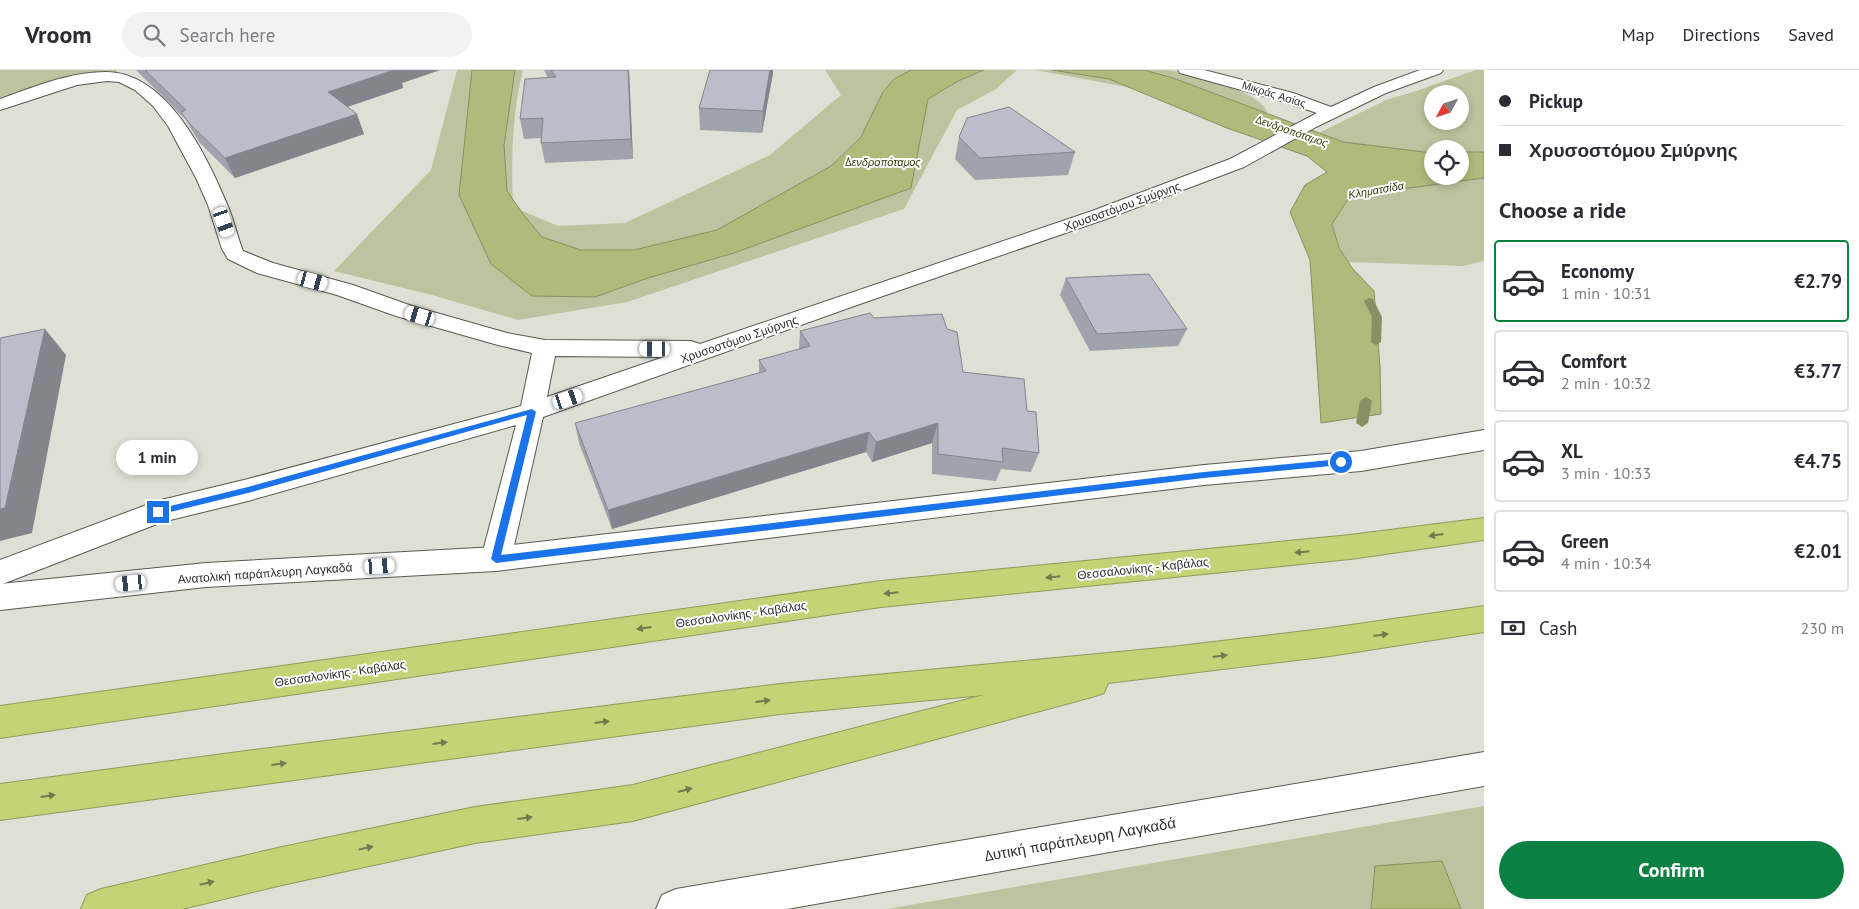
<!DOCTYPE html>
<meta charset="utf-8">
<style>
:root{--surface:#fff;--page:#f2f2f3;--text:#2b2b33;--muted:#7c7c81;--line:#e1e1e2;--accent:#0b8043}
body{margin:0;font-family:"PT Sans",sans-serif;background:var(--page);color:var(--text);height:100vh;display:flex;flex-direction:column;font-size:19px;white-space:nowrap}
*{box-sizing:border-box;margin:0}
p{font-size:16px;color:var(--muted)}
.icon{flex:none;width:28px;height:28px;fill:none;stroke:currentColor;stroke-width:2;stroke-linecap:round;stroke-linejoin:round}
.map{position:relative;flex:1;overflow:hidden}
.side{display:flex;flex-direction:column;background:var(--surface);width:375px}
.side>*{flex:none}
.top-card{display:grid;align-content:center;height:110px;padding:0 15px;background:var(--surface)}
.needle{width:32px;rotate:230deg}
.buttons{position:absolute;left:1424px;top:15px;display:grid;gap:10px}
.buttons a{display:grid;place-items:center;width:45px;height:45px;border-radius:50%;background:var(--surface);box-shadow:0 2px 8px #0003;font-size:25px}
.end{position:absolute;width:22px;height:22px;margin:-11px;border:6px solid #1a73e8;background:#fff;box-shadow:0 0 0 2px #fff}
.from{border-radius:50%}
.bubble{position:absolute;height:35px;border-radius:18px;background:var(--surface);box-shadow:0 2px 8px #0003;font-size:16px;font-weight:800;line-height:35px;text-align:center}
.car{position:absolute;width:15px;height:30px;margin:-15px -8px;border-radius:6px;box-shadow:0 0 4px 1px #0007;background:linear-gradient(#fff 24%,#345 0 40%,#fff 0 76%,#345 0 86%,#fff 0)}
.top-card b{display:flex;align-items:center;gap:18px;height:48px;font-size:19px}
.top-card b+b{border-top:1px solid var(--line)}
.top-card i{width:12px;height:12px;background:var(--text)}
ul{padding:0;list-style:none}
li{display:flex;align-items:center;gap:15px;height:82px;margin:0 10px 8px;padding:0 5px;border:2px solid var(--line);border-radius:5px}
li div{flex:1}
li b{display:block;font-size:19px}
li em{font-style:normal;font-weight:800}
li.active{border-color:var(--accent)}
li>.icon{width:45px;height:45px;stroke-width:1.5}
h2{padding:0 15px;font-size:22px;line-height:60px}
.pay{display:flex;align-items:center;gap:12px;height:55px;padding:0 15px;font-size:19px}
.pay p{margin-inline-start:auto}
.cta{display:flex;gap:10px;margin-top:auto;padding:10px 15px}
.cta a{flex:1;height:58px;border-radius:30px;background:var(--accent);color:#fff;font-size:20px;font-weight:800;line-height:58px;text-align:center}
header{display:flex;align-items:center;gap:30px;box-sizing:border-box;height:70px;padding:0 25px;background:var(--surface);border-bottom:1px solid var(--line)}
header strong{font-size:24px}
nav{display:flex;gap:28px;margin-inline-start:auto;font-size:18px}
.search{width:350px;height:45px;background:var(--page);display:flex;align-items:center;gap:12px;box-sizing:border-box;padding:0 18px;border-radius:28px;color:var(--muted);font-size:19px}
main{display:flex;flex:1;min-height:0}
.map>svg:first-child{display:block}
</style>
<header>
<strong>Vroom</strong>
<div class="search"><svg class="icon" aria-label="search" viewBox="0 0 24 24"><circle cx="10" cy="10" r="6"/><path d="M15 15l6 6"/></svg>Search here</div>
<nav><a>Map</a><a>Directions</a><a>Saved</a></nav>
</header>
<main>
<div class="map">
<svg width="1484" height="839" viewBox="0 0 1484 839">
<rect width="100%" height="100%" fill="#dee0d5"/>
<g fill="#bcc39e" fill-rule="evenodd">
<polygon points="0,0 117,0 116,3 103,3 0,30"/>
<path d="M457,0H523C512,45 511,91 513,137L558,156L625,153L770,85L841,25L825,0H1017L996,19L957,40L904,139L627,232L518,250L432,225L334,201L431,100Z"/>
<path d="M1035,0C1078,0 1122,0 1165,0C1186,1 1264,22 1267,43Z"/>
<path d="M1476,0H1484V82H1460V79H1432V83L1343,72L1319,63L1386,30L1416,21ZM1432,24H1460V51H1432Z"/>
<polygon points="1484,108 1484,191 1463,196 1349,192 1339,178 1332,154 1348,129 1379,122"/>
<polygon points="1484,736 1484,839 887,839"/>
</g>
<g fill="#afba7b" stroke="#889063">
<polygon points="472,0 515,0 504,75 507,121 523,144 542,167 581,180 634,180 717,160 831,96 861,67 883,22 894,9 911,0 984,0 958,11 928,29 911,118 734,183 648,208 595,227 532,226 491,194 459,125"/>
<polygon points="1052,0 1144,0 1173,8 1343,72 1432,83 1432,106 1460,106 1460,82 1484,82 1484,108 1379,122 1348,129 1332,154 1339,178 1353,199 1374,221 1380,296 1381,344 1321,353 1310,190 1290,142 1305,115 1327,102 1307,86 1227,58 1109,9"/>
<polygon points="1442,791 1461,839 1371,839 1375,796"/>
</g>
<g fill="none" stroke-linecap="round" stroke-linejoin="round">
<g fill="#889063" fill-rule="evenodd">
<polygon points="1369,228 1373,229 1382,247 1381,272 1376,275 1371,272 1372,247 1364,231"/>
<polygon points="1366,327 1372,331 1368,353 1362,357 1356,353 1360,331"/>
</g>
<g stroke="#585a51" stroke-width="2">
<path id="street" d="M1178,0H1204L1293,23L1331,37L1374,17L1420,0H1443L1441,3L1386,23L1316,57L1244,97L1106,149L857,235L543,347L511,489L506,498L496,501L486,498L481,489L516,355L248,431L162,452L0,515V490L157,431L248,409L521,336L532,283L498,275L396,246L337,225L257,203L228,189L222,179L208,135L196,108L168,56L153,36L135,20L119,12L107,11L77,15L0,40V29C34,17 69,2 106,2C167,2 207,86 227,134C234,150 237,166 243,181L273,193L353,215L412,236L507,263L545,270L691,271L700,274L1092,141L1230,89L1317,43L1281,31L1180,3ZM555,286L664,287L547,327Z"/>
</g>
<g stroke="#585a51" stroke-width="2">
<g id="secondary">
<polygon points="1484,360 1484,380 1361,401 1204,415 496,501 206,517 0,540 0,514 206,493 496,477 1204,395 1361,381"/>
<polygon points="1484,682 1484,716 787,839 656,839 662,825 676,819"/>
</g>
</g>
<g stroke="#909a5b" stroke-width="2">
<g id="highway">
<polygon points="1484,448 1484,470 1350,489 881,537 0,668 0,636 881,511 1350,465"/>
<polygon points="1484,536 1484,562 1330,586 1108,613 1104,623 1092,627 633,751 475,773 282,815 182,839 81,839 87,825 101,819 282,777 475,737 633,715 984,625 780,644 0,750 0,714 231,683 780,614 1171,577 1330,558"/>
</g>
</g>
<use href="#street" fill="#fff" fill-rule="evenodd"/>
<use href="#secondary" fill="#fff" fill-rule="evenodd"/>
<use href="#highway" fill="#c4d375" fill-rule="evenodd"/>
</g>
<g fill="#a1a3ac">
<polygon points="136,0 440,0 402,13 403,18 347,37 364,64 235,108 199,72 186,50"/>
<polygon points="544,0 629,0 633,89 545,93 541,73 541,68 524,69 520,49 548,8"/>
<polygon points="773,3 762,63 700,60 699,38"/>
<polygon points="959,67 1075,82 1068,105 975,110 955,89"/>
<polygon points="1066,208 1187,259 1178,276 1090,281 1060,225"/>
<polygon points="874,248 947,259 963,302 1027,341 1039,383 1031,402 1001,399 996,411 932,404 932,373 872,392 866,382 612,459 579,373 575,353 759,303 759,290 799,279 800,261"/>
</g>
<g fill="#83848c">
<polygon points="394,0 440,0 402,13 403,18 335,41 328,22"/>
<polygon points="628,0 629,0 633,89 631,69"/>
<polygon points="770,0 773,0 773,3 762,63 763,41"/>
<polygon points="357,44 364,64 235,108 225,88"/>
<polygon points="45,259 66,285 32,463 0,471 0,439"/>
<polygon points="938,353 932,373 872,392 876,372"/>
<polygon points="869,362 866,382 612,459 608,440"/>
</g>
<g fill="#bbbdc8" stroke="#83848c">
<polygon points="145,0 394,0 328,22 357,44 225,88 188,52 181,42 186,40"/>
<polygon points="551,0 628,0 631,69 541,73 543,48 520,49 525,9 556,7"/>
<polygon points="710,0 770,0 763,41 699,38"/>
<polygon points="1009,37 1075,82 980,88 959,67 967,48"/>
<polygon points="1149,204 1187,259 1097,264 1066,208"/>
<polygon points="870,243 874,248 942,244 947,259 957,262 963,302 1024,309 1027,341 1036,342 1039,383 1002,378 1003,392 938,384 938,353 876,372 869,362 608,440 575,353 766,301 759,290 810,276 800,261"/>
<polygon points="45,259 5,438 0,439 0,268"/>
</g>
<defs><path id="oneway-solid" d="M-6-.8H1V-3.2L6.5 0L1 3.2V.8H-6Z" transform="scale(1.25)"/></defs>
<g fill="#72794c">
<use href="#oneway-solid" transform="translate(1436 465) rotate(172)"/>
<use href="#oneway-solid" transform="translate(1302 482) rotate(174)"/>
<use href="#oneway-solid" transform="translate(1053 507) rotate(174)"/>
<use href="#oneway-solid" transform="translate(891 523) rotate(174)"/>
<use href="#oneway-solid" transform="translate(644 558) rotate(172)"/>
<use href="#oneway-solid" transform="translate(1381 565) rotate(-8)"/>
<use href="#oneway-solid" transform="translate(1220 586) rotate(-7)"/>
<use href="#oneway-solid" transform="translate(763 631) rotate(-7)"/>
<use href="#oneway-solid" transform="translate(602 652) rotate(-7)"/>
<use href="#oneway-solid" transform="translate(440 673) rotate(-7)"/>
<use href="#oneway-solid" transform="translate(279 694) rotate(-7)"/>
<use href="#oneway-solid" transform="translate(685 720) rotate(-15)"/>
<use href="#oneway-solid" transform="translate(48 726) rotate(-8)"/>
<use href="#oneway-solid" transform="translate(525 748) rotate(-8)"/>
<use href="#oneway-solid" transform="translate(366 778) rotate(-12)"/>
<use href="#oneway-solid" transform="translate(207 813) rotate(-13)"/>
</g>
<polygon fill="#1a73e8" points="532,339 536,342 501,485 1204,402 1341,389 1345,392 1341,395 1204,408 496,493 491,489 527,345 248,423 158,445 153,442 158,439 248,417"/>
<g text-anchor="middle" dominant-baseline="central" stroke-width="4" stroke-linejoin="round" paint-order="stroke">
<g font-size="11" fill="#2e2f2b" stroke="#fff">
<text transform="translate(1274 24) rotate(17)">Μικράς Ασίας</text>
</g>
<g font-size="11" font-style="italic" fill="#353c0a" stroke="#fff">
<text transform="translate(1292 61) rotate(19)">Δενδροπόταμος</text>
<text x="883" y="92">Δενδροπόταμος</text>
<text transform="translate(1376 120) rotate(-10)">Κληματσίδα</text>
</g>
<g font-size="12" fill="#2e2f2b" stroke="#fff">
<text transform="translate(1122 136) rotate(-20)">Χρυσοστόμου Σμύρνης</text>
<text transform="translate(739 269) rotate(-19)">Χρυσοστόμου Σμύρνης</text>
<text transform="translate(1143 498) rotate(-6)">Θεσσαλονίκης - Καβάλας</text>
<text transform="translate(265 503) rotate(-4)">Ανατολική παράπλευρη Λαγκαδά</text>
<text transform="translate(741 544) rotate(-8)">Θεσσαλονίκης - Καβάλας</text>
<text transform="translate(340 603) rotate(-8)">Θεσσαλονίκης - Καβάλας</text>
</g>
<g font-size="15" fill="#2e2f2b" stroke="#fff">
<text transform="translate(1080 769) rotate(-10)">Δυτική παράπλευρη Λαγκαδά</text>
</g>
</g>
</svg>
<div class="buttons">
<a><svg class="needle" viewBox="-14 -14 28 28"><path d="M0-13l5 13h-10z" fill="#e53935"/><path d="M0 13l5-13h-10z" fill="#7c7c81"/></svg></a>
<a><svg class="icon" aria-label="locate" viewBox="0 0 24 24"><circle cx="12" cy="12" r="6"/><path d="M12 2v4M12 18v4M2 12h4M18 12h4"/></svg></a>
</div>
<i class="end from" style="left:1341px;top:392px"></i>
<i class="end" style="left:158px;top:442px"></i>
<div class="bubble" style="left:116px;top:370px;width:82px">1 min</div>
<i class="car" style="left:224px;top:152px;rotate:160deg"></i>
<i class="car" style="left:313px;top:211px;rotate:105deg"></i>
<i class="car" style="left:420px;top:246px;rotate:287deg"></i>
<i class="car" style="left:655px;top:279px;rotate:270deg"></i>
<i class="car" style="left:568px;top:329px;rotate:71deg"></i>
<i class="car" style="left:380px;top:496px;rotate:87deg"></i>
<i class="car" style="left:131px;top:513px;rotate:264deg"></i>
</div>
<section class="side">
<div class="top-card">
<b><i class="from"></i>Pickup</b>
<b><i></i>Χρυσοστόμου Σμύρνης</b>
</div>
<h2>Choose a ride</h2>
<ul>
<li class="active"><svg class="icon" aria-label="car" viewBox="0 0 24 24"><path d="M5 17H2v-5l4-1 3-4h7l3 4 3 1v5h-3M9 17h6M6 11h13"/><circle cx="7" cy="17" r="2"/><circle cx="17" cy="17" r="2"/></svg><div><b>Economy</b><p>1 min · 10:31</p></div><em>€2.79</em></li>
<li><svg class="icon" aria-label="car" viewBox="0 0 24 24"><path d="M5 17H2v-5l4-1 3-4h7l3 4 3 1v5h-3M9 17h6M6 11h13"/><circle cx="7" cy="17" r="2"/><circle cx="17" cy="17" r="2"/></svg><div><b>Comfort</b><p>2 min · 10:32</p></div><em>€3.77</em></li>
<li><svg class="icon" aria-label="car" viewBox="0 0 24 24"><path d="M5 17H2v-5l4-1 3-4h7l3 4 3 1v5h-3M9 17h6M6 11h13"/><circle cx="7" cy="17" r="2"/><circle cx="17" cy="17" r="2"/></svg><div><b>XL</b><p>3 min · 10:33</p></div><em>€4.75</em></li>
<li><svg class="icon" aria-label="car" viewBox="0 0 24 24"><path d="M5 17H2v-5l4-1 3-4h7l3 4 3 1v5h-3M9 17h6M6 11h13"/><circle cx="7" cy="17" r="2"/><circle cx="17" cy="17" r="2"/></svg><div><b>Green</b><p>4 min · 10:34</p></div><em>€2.01</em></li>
</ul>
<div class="pay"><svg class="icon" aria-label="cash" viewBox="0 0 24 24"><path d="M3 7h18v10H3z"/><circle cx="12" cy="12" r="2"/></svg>Cash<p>230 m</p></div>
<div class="cta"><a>Confirm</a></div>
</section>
</main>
